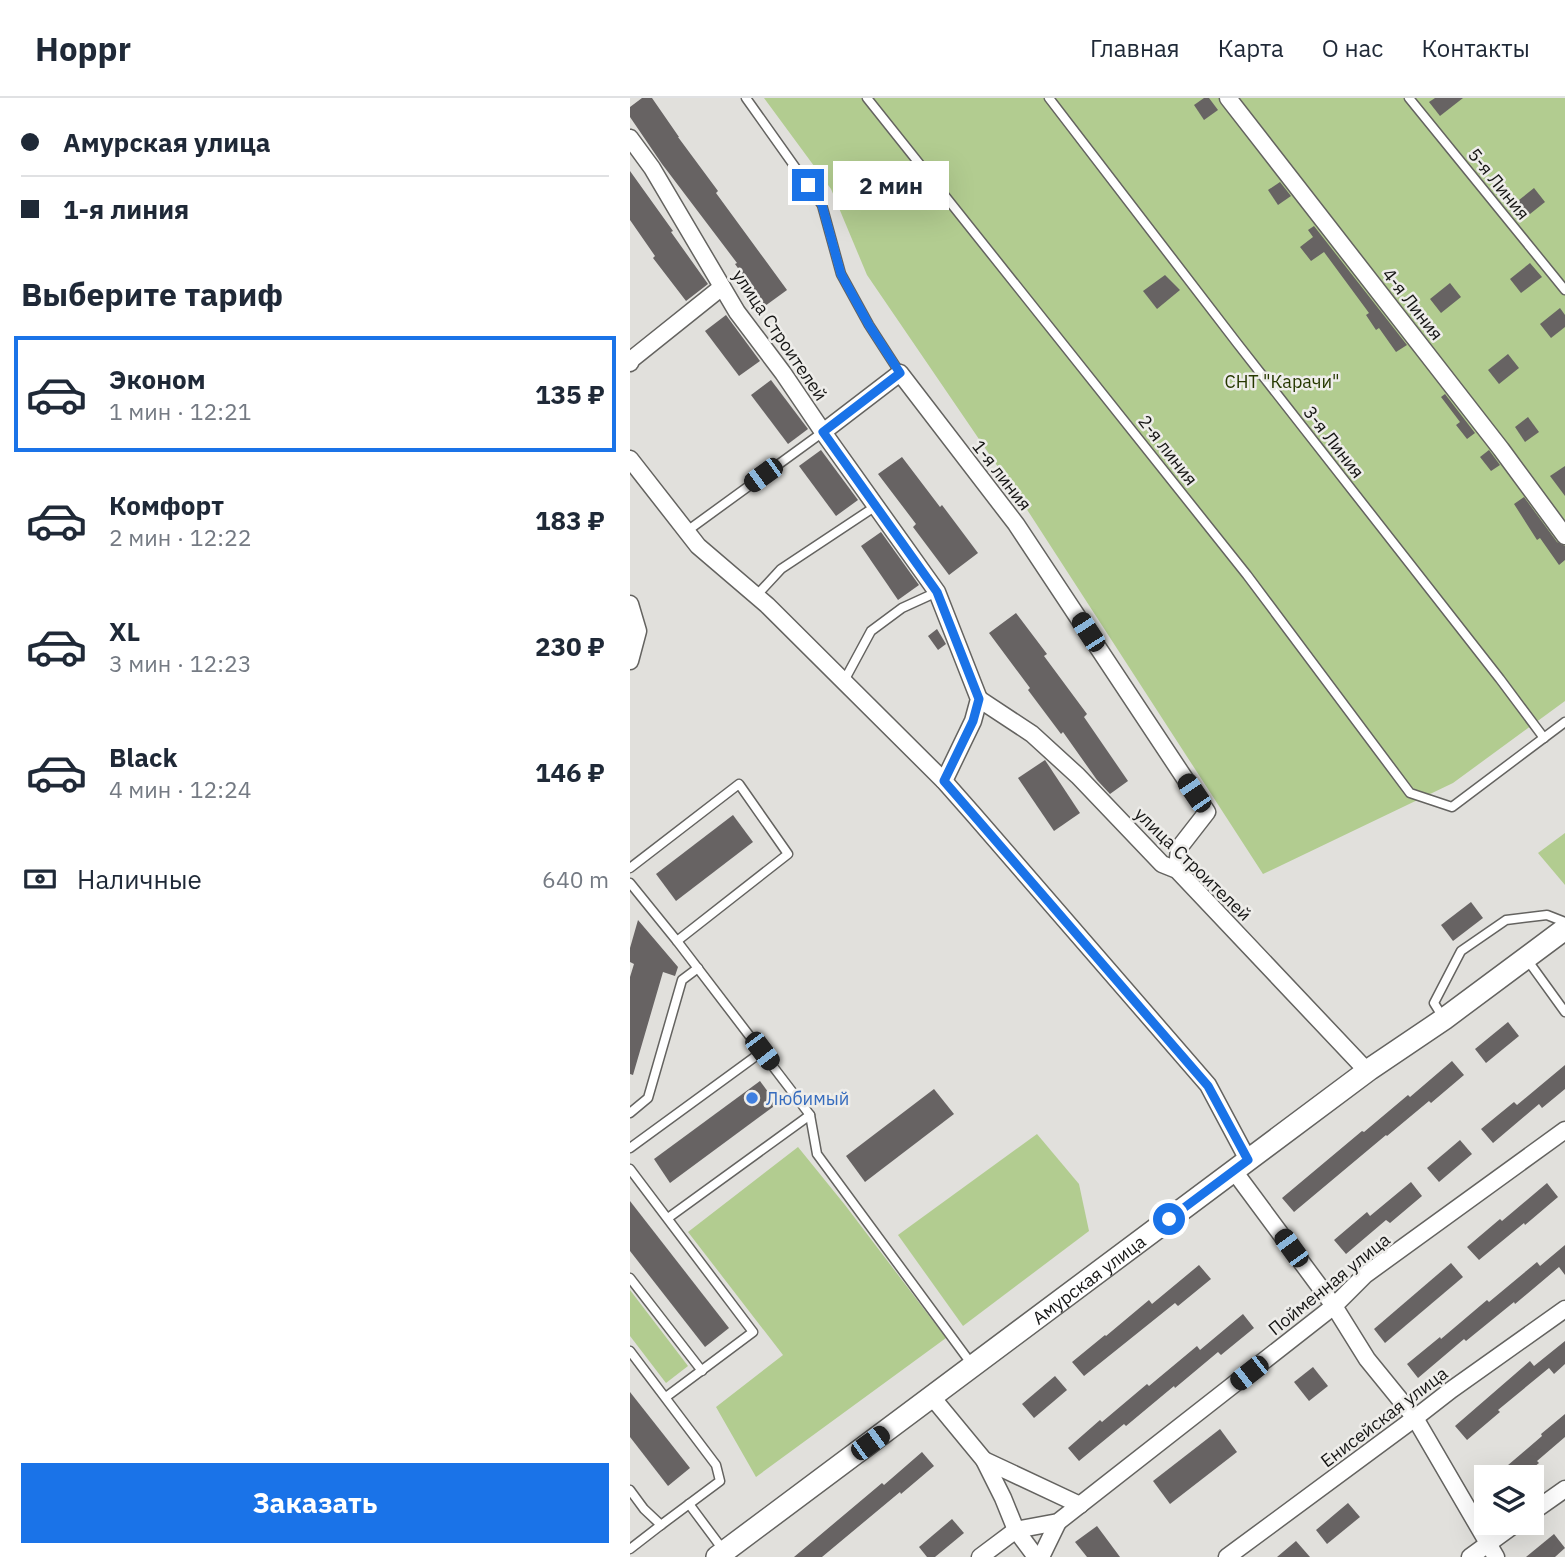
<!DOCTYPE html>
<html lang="ru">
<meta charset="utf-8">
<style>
:root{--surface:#fff;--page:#f2f2f3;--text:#1f2937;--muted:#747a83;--line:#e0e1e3;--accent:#1a73e8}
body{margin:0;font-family:"IBM Plex Sans",sans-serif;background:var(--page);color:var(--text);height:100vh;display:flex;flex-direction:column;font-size:26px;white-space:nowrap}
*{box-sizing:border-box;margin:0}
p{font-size:23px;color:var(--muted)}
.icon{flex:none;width:38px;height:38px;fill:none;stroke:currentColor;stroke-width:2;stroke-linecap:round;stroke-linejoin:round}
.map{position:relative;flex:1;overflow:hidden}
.details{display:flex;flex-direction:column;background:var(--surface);width:630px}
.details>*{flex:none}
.hud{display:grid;align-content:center;height:154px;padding:0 21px;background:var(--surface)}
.fabs{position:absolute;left:844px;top:1367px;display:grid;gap:14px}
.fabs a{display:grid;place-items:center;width:70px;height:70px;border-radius:0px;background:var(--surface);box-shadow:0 7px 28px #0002;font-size:35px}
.end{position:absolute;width:32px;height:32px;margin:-16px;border:9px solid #1a73e8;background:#fff;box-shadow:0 0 0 4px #fff}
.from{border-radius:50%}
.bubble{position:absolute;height:49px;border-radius:0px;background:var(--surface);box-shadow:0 7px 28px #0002;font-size:23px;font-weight:700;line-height:49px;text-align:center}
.car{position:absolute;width:21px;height:42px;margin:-21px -10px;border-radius:9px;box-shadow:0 0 5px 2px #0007;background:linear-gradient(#222 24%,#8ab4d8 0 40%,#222 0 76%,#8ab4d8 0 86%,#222 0)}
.hud b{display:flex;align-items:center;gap:24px;height:66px;font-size:26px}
.hud b+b{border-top:2px solid var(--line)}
.hud i{width:18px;height:18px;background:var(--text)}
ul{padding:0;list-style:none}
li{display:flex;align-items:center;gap:21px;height:116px;margin:0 14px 10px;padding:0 7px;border:4px solid transparent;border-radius:0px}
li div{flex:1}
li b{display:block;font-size:26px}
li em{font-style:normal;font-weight:700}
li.active{border-color:var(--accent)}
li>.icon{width:63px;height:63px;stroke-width:1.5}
h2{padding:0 21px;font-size:32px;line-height:84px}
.pay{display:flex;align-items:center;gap:18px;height:77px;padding:0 21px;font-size:26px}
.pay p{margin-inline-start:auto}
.action{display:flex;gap:14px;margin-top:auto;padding:14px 21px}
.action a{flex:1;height:80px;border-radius:0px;background:var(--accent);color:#fff;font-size:28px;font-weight:700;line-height:80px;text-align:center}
header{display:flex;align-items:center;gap:42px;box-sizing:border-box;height:98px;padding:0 35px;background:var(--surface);border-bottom:2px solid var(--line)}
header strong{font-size:33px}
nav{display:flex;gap:38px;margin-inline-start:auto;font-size:24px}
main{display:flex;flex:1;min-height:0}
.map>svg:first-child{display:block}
</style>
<header>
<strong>Hoppr</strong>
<nav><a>Главная</a><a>Карта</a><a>О нас</a><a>Контакты</a></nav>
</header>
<main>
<section class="details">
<div class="hud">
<b><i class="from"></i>Амурская улица</b>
<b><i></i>1-я линия</b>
</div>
<h2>Выберите тариф</h2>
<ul>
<li class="active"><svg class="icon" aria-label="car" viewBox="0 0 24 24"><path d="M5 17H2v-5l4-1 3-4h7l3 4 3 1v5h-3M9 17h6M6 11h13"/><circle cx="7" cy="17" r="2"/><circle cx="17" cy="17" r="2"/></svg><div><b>Эконом</b><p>1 мин · 12:21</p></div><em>135 ₽</em></li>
<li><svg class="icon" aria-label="car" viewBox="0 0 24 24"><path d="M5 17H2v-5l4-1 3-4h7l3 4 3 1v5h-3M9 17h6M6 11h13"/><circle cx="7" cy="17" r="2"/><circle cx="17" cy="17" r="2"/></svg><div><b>Комфорт</b><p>2 мин · 12:22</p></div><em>183 ₽</em></li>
<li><svg class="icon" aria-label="car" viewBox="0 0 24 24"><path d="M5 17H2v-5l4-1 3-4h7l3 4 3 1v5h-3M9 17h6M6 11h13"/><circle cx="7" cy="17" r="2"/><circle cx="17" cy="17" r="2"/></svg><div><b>XL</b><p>3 мин · 12:23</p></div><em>230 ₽</em></li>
<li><svg class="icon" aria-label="car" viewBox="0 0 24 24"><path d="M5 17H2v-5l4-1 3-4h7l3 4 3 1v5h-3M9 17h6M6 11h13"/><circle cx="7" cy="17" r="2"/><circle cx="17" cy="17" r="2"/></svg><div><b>Black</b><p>4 мин · 12:24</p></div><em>146 ₽</em></li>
</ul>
<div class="pay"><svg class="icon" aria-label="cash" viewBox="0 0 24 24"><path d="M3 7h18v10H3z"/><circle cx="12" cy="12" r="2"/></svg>Наличные<p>640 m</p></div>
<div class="action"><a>Заказать</a></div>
</section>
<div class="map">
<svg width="935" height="1459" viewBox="0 0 935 1459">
<rect width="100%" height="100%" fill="#e1e0dc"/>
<g fill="#b2cc90">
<polygon points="134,0 935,0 935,603 823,685 633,776 396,410 237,177 201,91"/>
<polygon points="935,735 935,787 908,755"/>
<polygon points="407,1036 449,1086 459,1133 333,1228 268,1137"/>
<polygon points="168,1049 215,1107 316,1240 126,1379 86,1309 153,1257 58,1134"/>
<polygon points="0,1192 58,1268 36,1285 0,1238"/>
</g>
<g fill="#676363">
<polygon points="12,0 22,0 49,39 48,39 88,93 86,95 157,192 135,208 105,166 107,165 32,66 0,19 0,9"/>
<polygon points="574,0 579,0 588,12 574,22 564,7"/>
<polygon points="805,0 833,0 810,18 799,4"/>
<polygon points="0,73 43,133 41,134 78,186 56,203 23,160 25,158 0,122"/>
<polygon points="650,84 661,98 648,107 638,92"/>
<polygon points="904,90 915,104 895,120 884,106"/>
<polygon points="684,128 777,247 766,254 749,230 746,232 736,217 739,215 694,154 681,163 670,149 683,139 678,132"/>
<polygon points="900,165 912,179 891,195 880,181"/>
<polygon points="535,177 550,192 527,211 513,193"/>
<polygon points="820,185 831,199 811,215 800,201"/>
<polygon points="930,210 935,217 935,229 921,240 910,226"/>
<polygon points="96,217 130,263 109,278 75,233"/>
<polygon points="878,256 889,270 869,286 858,272"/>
<polygon points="141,282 178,331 158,346 121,297"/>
<polygon points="815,296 845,335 837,341 826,327 830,324 811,299"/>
<polygon points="898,319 909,334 895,344 885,329"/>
<polygon points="191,352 228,402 206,418 169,368"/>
<polygon points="859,352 870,367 861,373 850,359"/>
<polygon points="272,359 310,409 312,407 348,455 319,477 283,429 286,426 248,376"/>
<polygon points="935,368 935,398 920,378"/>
<polygon points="894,399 927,444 935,448 935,462 929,467 910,440 907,442 884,406"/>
<polygon points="251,434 289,487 268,502 231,448"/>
<polygon points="386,515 417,556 414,558 457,616 454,619 498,683 480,696 467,682 433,634 431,636 398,592 400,590 359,535"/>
<polygon points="307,531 316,546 308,552 298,538"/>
<polygon points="415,662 450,715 424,733 388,680"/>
<polygon points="103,717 123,744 46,803 26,776"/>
<polygon points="841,804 853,820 823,843 811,827"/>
<polygon points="8,822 48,869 45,878 33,874 3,977 0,976 0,879 4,866 0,864 0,850"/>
<polygon points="878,924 889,938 856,965 845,951"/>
<polygon points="822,963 834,977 801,1005 799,1003 757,1038 756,1037 664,1114 652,1100 732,1033 734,1034 778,997 780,999"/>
<polygon points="935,967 935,991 912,1010 909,1006 863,1045 851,1031 884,1004 887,1007"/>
<polygon points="130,983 147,1006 40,1085 24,1061"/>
<polygon points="304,991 324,1016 235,1084 216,1058"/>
<polygon points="830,1042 842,1056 809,1084 797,1070"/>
<polygon points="781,1084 792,1098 760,1125 756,1122 716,1156 704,1142 737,1114 740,1118"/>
<polygon points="917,1085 928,1099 895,1127 894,1125 849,1162 837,1149 870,1121 872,1123"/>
<polygon points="0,1103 99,1230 75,1249 0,1153"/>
<polygon points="935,1147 935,1177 929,1169 885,1206 884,1204 836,1243 834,1241 788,1280 777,1266 810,1239 811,1241 857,1202 859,1204 907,1164 910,1168"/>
<polygon points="821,1165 833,1179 755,1245 744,1231"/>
<polygon points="569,1167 581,1181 548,1208 545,1205 454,1278 442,1264 475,1237 476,1238 519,1202 522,1206"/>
<polygon points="613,1216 624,1230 591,1257 588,1254 545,1290 544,1288 496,1328 494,1326 449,1363 438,1350 470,1322 472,1324 517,1286 519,1288 567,1248 570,1252"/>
<polygon points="935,1243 935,1266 924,1276 919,1270 868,1312 870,1314 837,1342 825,1328 900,1263 904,1268"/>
<polygon points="683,1269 698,1288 679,1303 664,1284"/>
<polygon points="425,1278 437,1292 404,1320 392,1306"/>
<polygon points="0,1294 60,1370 38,1388 0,1339"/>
<polygon points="935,1316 935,1339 907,1363 909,1365 892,1379 864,1379 912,1338 911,1336"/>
<polygon points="590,1331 607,1354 540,1406 523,1383"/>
<polygon points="292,1354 304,1368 271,1396 270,1394 192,1459 164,1459 252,1385 254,1387"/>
<polygon points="718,1405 730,1419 697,1446 686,1432"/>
<polygon points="322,1421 334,1435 305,1459 297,1459 289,1449"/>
<polygon points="467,1428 490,1459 457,1459 445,1444"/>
<polygon points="924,1436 935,1450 925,1459 896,1459"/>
<polygon points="666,1443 680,1459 647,1459"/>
</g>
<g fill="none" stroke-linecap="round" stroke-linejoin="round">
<g stroke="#646360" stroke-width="11">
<g id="lane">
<polyline points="116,0 192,107 211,176 239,227 270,275"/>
<polyline points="237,0 617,477 780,695 822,709 935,624"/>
<polyline points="419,0 607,245 870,581 914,640"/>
<polyline points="779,0 935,192"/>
<polyline points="57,433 193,334"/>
<polyline points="126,498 151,471 246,408"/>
<polyline points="214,583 241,533 272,510 307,494"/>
<polyline points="0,770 109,686 158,756 47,843"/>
<polyline points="0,785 47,843 180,1017 187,1056 343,1268"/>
<polyline points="896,860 935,914"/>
<polyline points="814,921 804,905 831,853 876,822 917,817 935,824"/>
<polyline points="0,1015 18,1000 52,882 68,870"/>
<polyline points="0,1050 133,953"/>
<polyline points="0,1071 123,1234 36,1299"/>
<polyline points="38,1120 180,1017"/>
<polyline points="0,1180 72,1273"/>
<polyline points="0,1253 86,1367 90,1383 31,1427 14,1411 0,1392"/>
<polyline points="59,1406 94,1453"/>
<polyline points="0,1451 31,1427"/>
</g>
</g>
<g stroke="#646360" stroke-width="19">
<g id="street">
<polyline points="598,0 871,351 935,438"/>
<polyline points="0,40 22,70 107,214 153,275 193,334 307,494 349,601 343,623 314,683"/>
<polyline points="0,265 2,261 92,189"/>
<polyline points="193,334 270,275 386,426 577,714 549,750 547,772"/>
<polyline points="0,361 68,448 137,507 314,683 344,717 578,987 618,1062"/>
<polyline points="0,506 8,533 0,563"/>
<polyline points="349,601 402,636 448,678 532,766 547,772 738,974"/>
<polyline points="604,1073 704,1208 737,1261 785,1320 866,1459"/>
<polyline points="302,1299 354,1362 373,1400 386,1432 406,1459"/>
<polyline points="354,1362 450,1407"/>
<polyline points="901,1415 935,1391"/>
<polyline points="350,1459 386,1432 428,1424 704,1208 735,1177 935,1032"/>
<polyline points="411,1459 428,1424"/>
<polyline points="597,1459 785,1320 821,1292 935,1211"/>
<polyline points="840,1459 888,1424"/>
</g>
</g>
<g stroke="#646360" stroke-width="24">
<g id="secondary">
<path id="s1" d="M87,1459L740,971L814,921L935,831"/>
</g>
</g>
<use href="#lane" stroke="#fff" stroke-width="8"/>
<use href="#street" stroke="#fff" stroke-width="16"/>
<use href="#secondary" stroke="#fff" stroke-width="21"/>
</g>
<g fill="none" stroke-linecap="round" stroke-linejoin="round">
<polyline stroke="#1a73e8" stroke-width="9" points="178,87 192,107 211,176 239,227 270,275 193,334 307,494 349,601 343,623 314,683 578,988 618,1062 539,1121"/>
</g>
<circle fill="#3f7fe0" stroke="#eeedea" stroke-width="2.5" cx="122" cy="1000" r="7"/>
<g text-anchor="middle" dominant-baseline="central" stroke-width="5" stroke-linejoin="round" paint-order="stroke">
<g font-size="18" fill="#161615" stroke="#eeedea">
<text transform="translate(869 86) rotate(51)">5-я Линия</text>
<text transform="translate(783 206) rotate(52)">4-я Линия</text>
<text transform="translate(150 237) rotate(56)">улица Строителей</text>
<text transform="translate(704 344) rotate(52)">3-я Линия</text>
<text transform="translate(538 352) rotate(52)">2-я линия</text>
<text transform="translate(372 377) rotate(52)">1-я линия</text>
<text transform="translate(563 766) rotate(44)">улица Строителей</text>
<text stroke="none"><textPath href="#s1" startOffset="464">Амурская улица</textPath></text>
<text transform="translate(699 1186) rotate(-39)">Пойменная улица</text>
<text transform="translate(754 1319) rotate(-37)">Енисейская улица</text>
</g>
<g font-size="18" fill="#263800" stroke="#eeedea">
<text x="652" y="283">СНТ "Карачи"</text>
</g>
<g font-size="18" fill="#366cbe" stroke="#eeedea" text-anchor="start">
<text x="136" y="1000">Любимый</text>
</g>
</g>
</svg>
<div class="fabs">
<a><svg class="icon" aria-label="layers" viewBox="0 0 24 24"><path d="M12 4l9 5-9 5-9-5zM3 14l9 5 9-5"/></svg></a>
</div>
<i class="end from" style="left:539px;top:1121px"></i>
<i class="end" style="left:178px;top:87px"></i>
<div class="bubble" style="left:203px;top:63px;width:116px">2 мин</div>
<i class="car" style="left:133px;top:377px;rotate:234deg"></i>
<i class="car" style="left:458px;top:534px;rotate:327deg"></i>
<i class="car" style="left:564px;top:695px;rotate:326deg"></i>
<i class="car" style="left:132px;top:953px;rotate:143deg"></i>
<i class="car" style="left:661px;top:1150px;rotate:324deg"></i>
<i class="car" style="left:619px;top:1275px;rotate:232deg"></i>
<i class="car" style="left:240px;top:1345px;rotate:54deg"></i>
</div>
</main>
